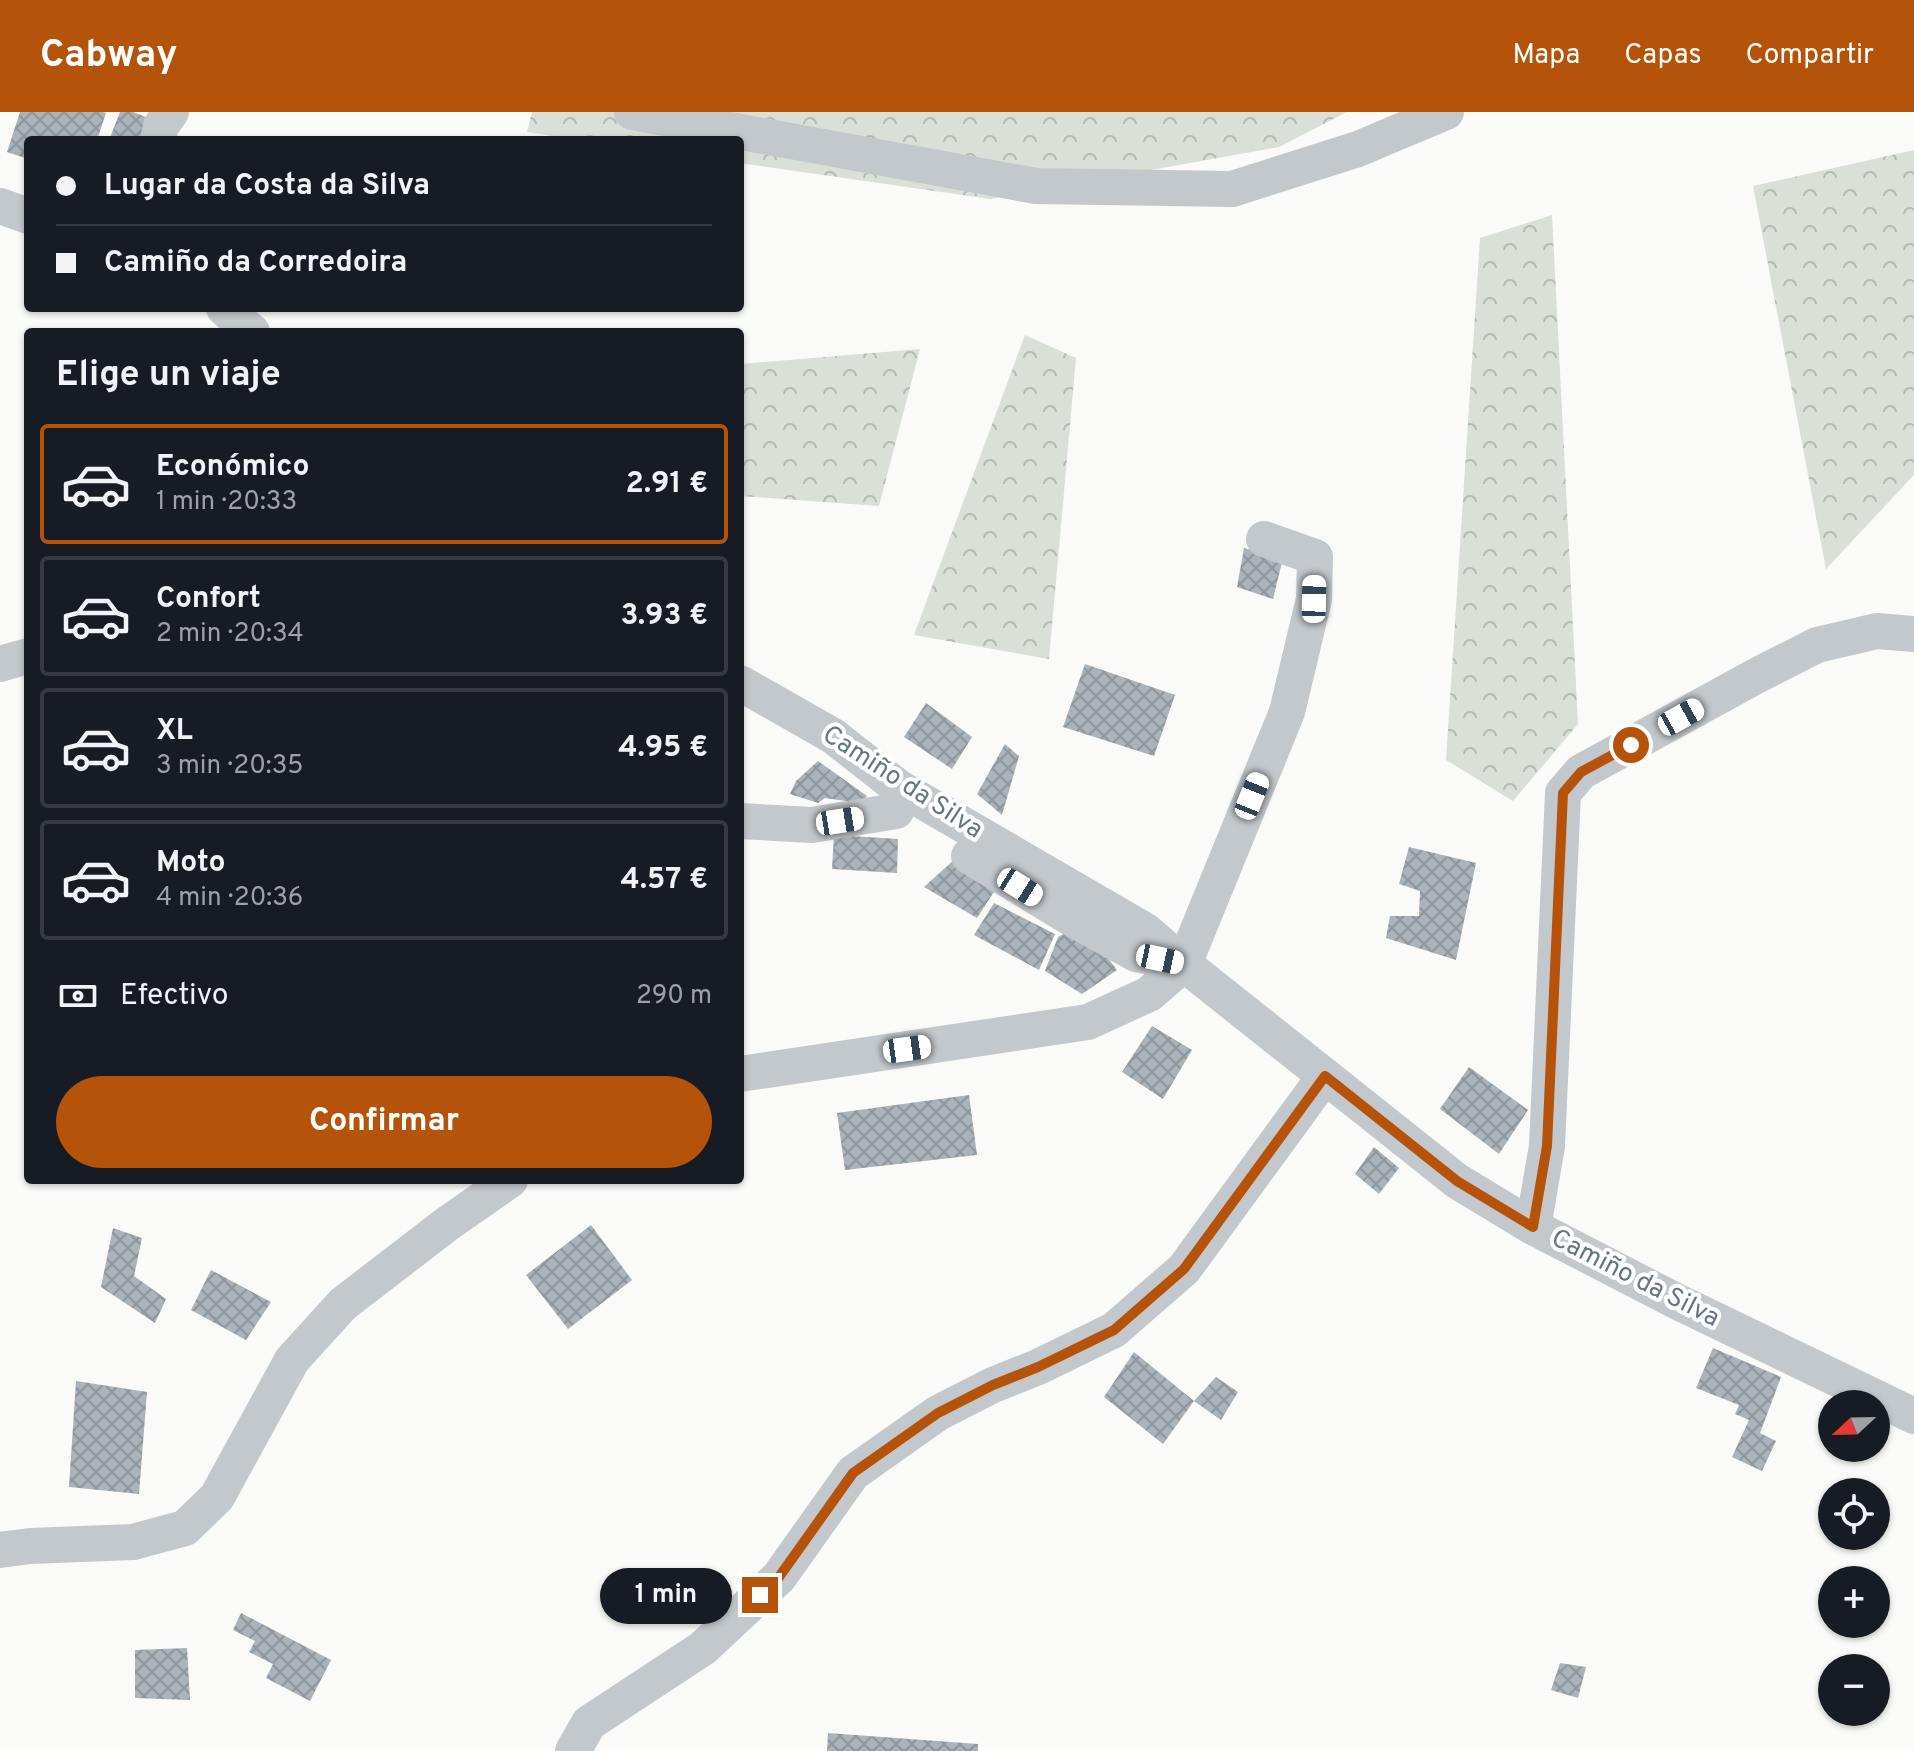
<!DOCTYPE html>
<html lang="es">
<meta charset="utf-8">
<style>
:root{--surface:#171b24;--page:#242831;--text:#f1f3f6;--muted:#9ea1a6;--line:#363941;--accent:#b45309}
body{margin:0;font-family:Overpass,sans-serif;background:var(--page);color:var(--text);height:100vh;display:flex;flex-direction:column;font-size:30px;white-space:nowrap}
*{box-sizing:border-box;margin:0}
p{font-size:26px;color:var(--muted)}
.icon{flex:none;width:44px;height:44px;fill:none;stroke:currentColor;stroke-width:2;stroke-linecap:round;stroke-linejoin:round}
.map{position:relative;flex:1;overflow:hidden}
.panel{position:absolute;left:24px;top:216px;width:720px;height:856px;display:flex;flex-direction:column;background:var(--surface);border-radius:8px;box-shadow:0 2px 6px #0004}
.panel>*{flex:none}
.top-card{position:absolute;left:24px;top:24px;width:720px;height:176px;border-radius:8px;box-shadow:0 2px 6px #0004;display:grid;align-content:center;height:176px;padding:0 32px;background:var(--surface)}
.needle{width:52px;rotate:248deg}
.controls{position:absolute;left:1818px;top:1278px;display:grid;gap:16px}
.controls a{display:grid;place-items:center;width:72px;height:72px;border-radius:50%;background:var(--surface);box-shadow:0 2px 6px #0004;font-size:40px}
.end{position:absolute;width:36px;height:36px;margin:-18px;border:10px solid #b45309;background:#fff;box-shadow:0 0 0 4px #fff}
.from{border-radius:50%}
.bubble{position:absolute;height:56px;border-radius:28px;background:var(--surface);box-shadow:0 2px 6px #0004;font-size:26px;font-weight:700;line-height:56px;text-align:center}
.car{position:absolute;width:24px;height:48px;margin:-24px -12px;border-radius:10px;box-shadow:0 0 6px 2px #0007;background:linear-gradient(#fff 24%,#345 0 40%,#fff 0 76%,#345 0 86%,#fff 0)}
.top-card b{display:flex;align-items:center;gap:28px;height:76px;font-size:30px}
.top-card b+b{border-top:2px solid var(--line)}
.top-card i{width:20px;height:20px;background:var(--text)}
ul{padding:0;list-style:none}
li{display:flex;align-items:center;gap:24px;height:120px;margin:0 16px 12px;padding:0 16px;border:4px solid var(--line);border-radius:8px}
li div{flex:1}
li b{display:block;font-size:30px}
li em{font-style:normal;font-weight:700}
li.on{border-color:var(--accent)}
li>.icon{width:72px;height:72px;stroke-width:1.5}
h2{padding:0 32px;font-size:36px;line-height:96px}
.pay{display:flex;align-items:center;gap:20px;height:88px;padding:0 32px;font-size:30px}
.pay p{margin-inline-start:auto}
.cta{display:flex;gap:16px;margin-top:auto;padding:16px 32px}
.cta a{flex:1;height:92px;border-radius:48px;background:var(--accent);color:#fff;font-size:32px;font-weight:700;line-height:92px;text-align:center}
header{display:flex;align-items:center;gap:48px;box-sizing:border-box;height:112px;padding:0 40px;background:var(--accent);color:#fff}
header strong{font-size:38px}
nav{display:flex;gap:44px;margin-inline-start:auto;font-size:28px}
.map>svg:first-child{display:block}
</style>
<header>
<strong>Cabway</strong>
<nav><a>Mapa</a><a>Capas</a><a>Compartir</a></nav>
</header>
<div class="map">
<svg width="1914" height="1639" viewBox="0 0 1914 1639">
<defs>
<pattern id="forest-crowns" width="20" height="18" patternUnits="userSpaceOnUse" patternTransform="scale(2)"><rect width="20" height="18" fill="#dadfd7"/><path d="M2 6a3 3 0 1 1 6 0M12 15a3 3 0 1 1 6 0" fill="none" stroke="#b4b9b4"/></pattern>
<pattern id="building-cross-hatch" width="8" height="8" patternUnits="userSpaceOnUse" patternTransform="scale(2)"><rect width="8" height="8" fill="#aab3b9"/><path d="M0 0l8 8M0 8l8-8" fill="none" stroke="#8e969c"/></pattern>
</defs>
<rect width="100%" height="100%" fill="#fafaf8"/>
<g fill="url(#forest-crowns)">
<polygon points="532,0 1347,0 1279,35 990,87 740,51 740,28 581,28 527,20"/>
<polygon points="1914,38 1914,363 1826,457 1753,74"/>
<polygon points="1552,103 1578,612 1513,689 1446,648 1480,126"/>
<polygon points="1025,223 1076,246 1049,547 914,523"/>
<polygon points="920,237 879,394 740,384 740,252"/>
</g>
<g fill="url(#building-cross-hatch)">
<polygon points="20,0 103,0 106,1 97,28 28,28 28,47 7,40"/>
<polygon points="120,0 133,0 146,5 141,28 109,28"/>
<polygon points="1244,436 1283,446 1273,487 1237,475"/>
<polygon points="1085,552 1175,583 1154,644 1063,615"/>
<polygon points="926,591 972,625 952,657 904,625"/>
<polygon points="1005,632 1019,644 1002,703 977,682"/>
<polygon points="818,649 867,684 860,691 825,686 818,691 790,682 796,669"/>
<polygon points="834,723 898,727 897,761 832,757"/>
<polygon points="1409,735 1476,751 1456,848 1386,826 1390,804 1419,804 1420,779 1399,772"/>
<polygon points="955,747 999,772 977,806 924,775"/>
<polygon points="994,791 1055,822 1039,858 974,823"/>
<polygon points="1072,818 1105,842 1117,858 1082,882 1045,859 1058,825"/>
<polygon points="1152,914 1192,938 1163,987 1122,960"/>
<polygon points="1469,955 1528,998 1499,1042 1440,997"/>
<polygon points="969,983 977,1043 845,1058 837,1001"/>
<polygon points="1374,1035 1399,1056 1379,1082 1355,1062"/>
<polygon points="591,1113 632,1168 568,1217 526,1163"/>
<polygon points="113,1116 142,1126 134,1164 166,1187 155,1211 101,1175"/>
<polygon points="211,1158 271,1190 246,1228 191,1198"/>
<polygon points="1713,1236 1781,1265 1760,1321 1776,1329 1762,1359 1732,1345 1749,1308 1735,1302 1739,1293 1696,1276"/>
<polygon points="1134,1240 1194,1289 1216,1265 1238,1280 1221,1308 1194,1289 1163,1332 1104,1285"/>
<polygon points="76,1269 147,1280 139,1382 69,1375"/>
<polygon points="241,1501 331,1548 310,1589 266,1566 273,1552 249,1540 255,1529 233,1518"/>
<polygon points="187,1536 190,1588 135,1586 135,1538"/>
<polygon points="1560,1551 1586,1555 1578,1586 1551,1578"/>
<polygon points="828,1621 978,1632 978,1639 827,1639"/>
</g>
<g fill="none" stroke-linecap="round" stroke-linejoin="round">
<g stroke="#c3c8cc" stroke-width="36">
<polyline points="632,0 1036,74 1232,77 1358,37 1446,0"/>
<polyline points="158,28 161,14 171,0"/>
<polyline points="0,94 28,104"/>
<polyline points="224,196 252,220"/>
<polyline points="0,552 28,544"/>
<polyline points="740,571 833,624 898,675 1146,819 1184,852 1457,1069 1533,1115 1676,1189 1914,1304"/>
<polyline points="740,709 812,713 896,699"/>
<polyline points="969,744 1069,805 1136,842 1162,847"/>
<polyline points="740,962 1088,910 1149,882 1184,852 1287,600 1314,487 1315,445 1264,427"/>
<polyline points="1533,1115 1547,1034 1563,681 1581,660 1756,564 1817,533 1877,519 1914,522"/>
<polyline points="0,1438 30,1434 133,1430 185,1416 217,1385 292,1248 343,1192 447,1112 510,1068"/>
<polyline points="573,1639 589,1611 703,1536 779,1465 853,1361 938,1301 993,1273 1038,1255 1114,1218 1184,1157 1325,964"/>
</g>
</g>
<g fill="none" stroke-linecap="round" stroke-linejoin="round">
<polyline stroke="#b45309" stroke-width="10" points="760,1483 779,1465 853,1361 938,1301 993,1273 1038,1255 1114,1218 1184,1157 1325,964 1457,1069 1533,1115 1547,1034 1563,681 1581,660 1631,633"/>
</g>
<g text-anchor="middle" dominant-baseline="central" stroke-width="8" stroke-linejoin="round" paint-order="stroke">
<g font-size="26" fill="#657683" stroke="#fff">
<text transform="translate(902 671) rotate(33)">Camiño da Silva</text>
<text transform="translate(1635 1167) rotate(27)">Camiño da Silva</text>
</g>
</g>
</svg>
<div class="controls">
<a><svg class="needle" viewBox="-14 -14 28 28"><path d="M0-13l5 13h-10z" fill="#e53935"/><path d="M0 13l5-13h-10z" fill="#9ea1a6"/></svg></a>
<a><svg class="icon" aria-label="locate" viewBox="0 0 24 24"><circle cx="12" cy="12" r="6"/><path d="M12 2v4M12 18v4M2 12h4M18 12h4"/></svg></a>
<a>+</a>
<a>−</a>
</div>
<i class="end from" style="left:1631px;top:633px"></i>
<i class="end" style="left:760px;top:1483px"></i>
<div class="bubble" style="left:600px;top:1456px;width:132px">1 min</div>
<i class="car" style="left:1314px;top:487px;rotate:1deg"></i>
<i class="car" style="left:1681px;top:605px;rotate:61deg"></i>
<i class="car" style="left:1252px;top:684px;rotate:22deg"></i>
<i class="car" style="left:840px;top:709px;rotate:81deg"></i>
<i class="car" style="left:1020px;top:775px;rotate:122deg"></i>
<i class="car" style="left:1160px;top:847px;rotate:102deg"></i>
<i class="car" style="left:907px;top:937px;rotate:82deg"></i>
<div class="top-card">
<b><i class="from"></i>Lugar da Costa da Silva</b>
<b><i></i>Camiño da Corredoira</b>
</div>
<section class="panel">
<h2>Elige un viaje</h2>
<ul>
<li class="on"><svg class="icon" aria-label="car" viewBox="0 0 24 24"><path d="M5 17H2v-5l4-1 3-4h7l3 4 3 1v5h-3M9 17h6M6 11h13"/><circle cx="7" cy="17" r="2"/><circle cx="17" cy="17" r="2"/></svg><div><b>Económico</b><p>1 min · 20:33</p></div><em>2.91 €</em></li>
<li><svg class="icon" aria-label="car" viewBox="0 0 24 24"><path d="M5 17H2v-5l4-1 3-4h7l3 4 3 1v5h-3M9 17h6M6 11h13"/><circle cx="7" cy="17" r="2"/><circle cx="17" cy="17" r="2"/></svg><div><b>Confort</b><p>2 min · 20:34</p></div><em>3.93 €</em></li>
<li><svg class="icon" aria-label="car" viewBox="0 0 24 24"><path d="M5 17H2v-5l4-1 3-4h7l3 4 3 1v5h-3M9 17h6M6 11h13"/><circle cx="7" cy="17" r="2"/><circle cx="17" cy="17" r="2"/></svg><div><b>XL</b><p>3 min · 20:35</p></div><em>4.95 €</em></li>
<li><svg class="icon" aria-label="car" viewBox="0 0 24 24"><path d="M5 17H2v-5l4-1 3-4h7l3 4 3 1v5h-3M9 17h6M6 11h13"/><circle cx="7" cy="17" r="2"/><circle cx="17" cy="17" r="2"/></svg><div><b>Moto</b><p>4 min · 20:36</p></div><em>4.57 €</em></li>
</ul>
<div class="pay"><svg class="icon" aria-label="cash" viewBox="0 0 24 24"><path d="M3 7h18v10H3z"/><circle cx="12" cy="12" r="2"/></svg>Efectivo<p>290 m</p></div>
<div class="cta"><a>Confirmar</a></div>
</section>
</div>
